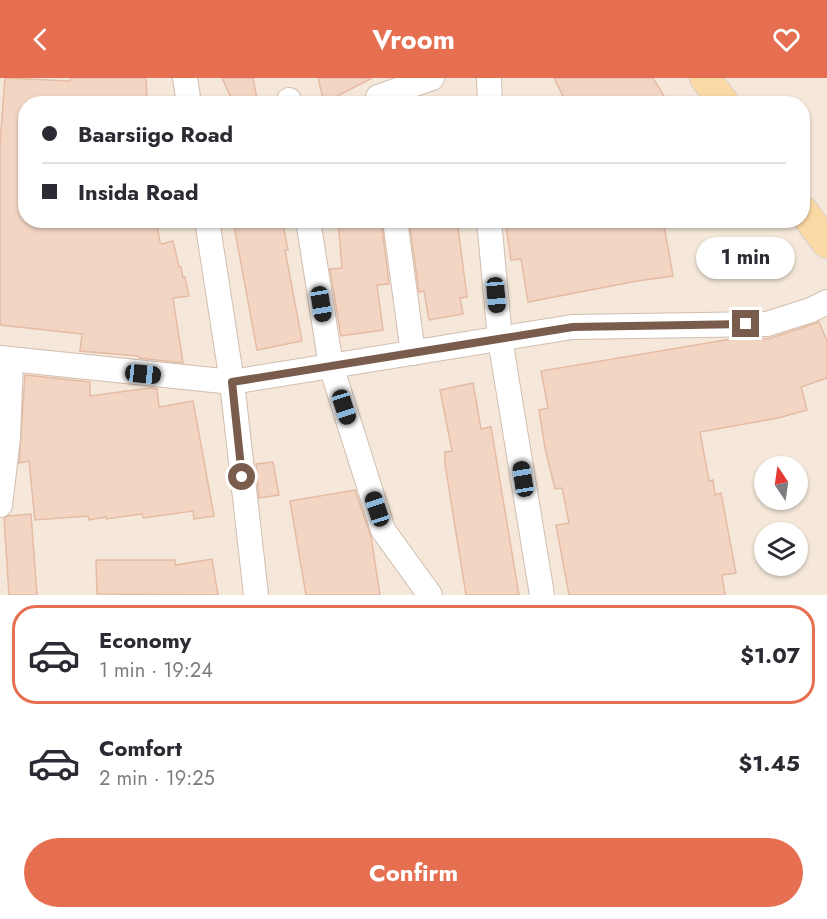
<!DOCTYPE html>
<meta charset="utf-8">
<style>
:root{--surface:#fff;--page:#f2f2f3;--text:#2b2b33;--muted:#7c7c81;--line:#e1e1e2;--accent:#e76f51}
body{margin:0;font-family:Jost,sans-serif;background:var(--page);color:var(--text);height:100vh;display:flex;flex-direction:column;font-size:22px;white-space:nowrap}
*{box-sizing:border-box;margin:0}
p{font-size:20px;color:var(--muted)}
.icon{flex:none;width:33px;height:33px;fill:none;stroke:currentColor;stroke-width:2;stroke-linecap:round;stroke-linejoin:round}
.map{position:relative;height:517px;overflow:hidden}
.panel{display:flex;flex-direction:column;background:var(--surface);flex:1}
.panel>*{flex:none}
.guide{position:absolute;left:18px;top:18px;width:792px;height:132px;border-radius:24px;box-shadow:0 2px 4px #0004;display:grid;align-content:center;height:132px;padding:0 24px;background:var(--surface)}
.needle{width:39px;rotate:347deg}
.tools{position:absolute;left:754px;top:378px;display:grid;gap:12px}
.tools a{display:grid;place-items:center;width:54px;height:54px;border-radius:50%;background:var(--surface);box-shadow:0 2px 4px #0004;font-size:30px}
.end{position:absolute;width:27px;height:27px;margin:-14px;border:8px solid #7a5c4d;background:#fff;box-shadow:0 0 0 3px #fff}
.from{border-radius:50%}
.bubble{position:absolute;height:42px;border-radius:21px;background:var(--surface);box-shadow:0 2px 4px #0004;font-size:20px;font-weight:700;line-height:42px;text-align:center}
.car{position:absolute;width:18px;height:36px;margin:-18px -9px;border-radius:8px;box-shadow:0 0 4px 2px #0007;background:linear-gradient(#222 24%,#8ab4d8 0 40%,#222 0 76%,#8ab4d8 0 86%,#222 0)}
.guide b{display:flex;align-items:center;gap:21px;height:57px;font-size:22px}
.guide b+b{border-top:2px solid var(--line)}
.guide i{width:15px;height:15px;background:var(--text)}
ul{padding:10px 0 0;list-style:none}
li{display:flex;align-items:center;gap:18px;height:99px;margin:0 12px 9px;padding:0 12px;border:3px solid transparent;border-radius:24px}
li div{flex:1}
li b{display:block;font-size:22px}
li em{font-style:normal;font-weight:700}
li.active{border-color:var(--accent)}
li>.icon{width:54px;height:54px;stroke-width:1.5}
.button{display:flex;gap:12px;margin-top:auto;padding:12px 24px}
.button a{flex:1;height:69px;border-radius:36px;background:var(--accent);color:#fff;font-size:24px;font-weight:700;line-height:69px;text-align:center}
header{display:flex;justify-content:space-between;align-items:center;height:78px;padding:0 24px;background:var(--accent);color:#fff;font-size:27px;font-weight:700}
.map>svg:first-child{display:block}
</style>
<header><svg class="icon" aria-label="back" viewBox="0 0 24 24"><path d="M15 5l-7 7 7 7"/></svg>Vroom<svg class="icon" aria-label="heart" viewBox="0 0 24 24"><path d="M12 20l-8-8c-3-5 5-10 8-4 3-6 11-1 8 4z"/></svg></header>
<div class="map">
<svg width="827" height="517" viewBox="0 0 827 517">
<rect width="100%" height="100%" fill="#fdf6ec"/>
<path fill="#f5e8da" fill-rule="evenodd" d="M0,0H827V517H0ZM26,26H802V142H26ZM765,388H798V422H765ZM765,454H798V488H765Z"/>
<g fill="#f3d5c3" stroke="#e6bba3" stroke-width="1.5">
<polygon points="5,0 70,3 70,0 146,0 147,20 134,21 134,26 26,26 26,142 156,142 160,164 162,166 173,163 179,189 181,189 183,200 185,199 189,218 173,220 183,285 139,280 138,278 80,273 82,256 0,247 0,66"/>
<polygon points="222,0 253,0 258,26 234,26"/>
<polygon points="318,0 372,0 324,25"/>
<polygon points="554,0 653,0 669,26 567,26"/>
<polygon points="233,142 282,142 288,172 285,172 302,263 257,272"/>
<polygon points="338,142 381,142 389,206 377,207 383,252 341,258 330,191 342,190"/>
<polygon points="409,142 457,142 467,219 460,220 463,236 429,242 424,213 419,214"/>
<polygon points="505,142 663,142 673,198 637,203 528,224 521,181 511,182"/>
<polygon points="819,244 827,263 827,300 801,309 807,332 778,340 700,354 709,403 713,402 715,417 721,415 736,495 722,497 725,517 569,517 556,447 569,445 562,410 555,411 545,370 539,332 548,330 541,293 731,261 757,260 757,262 771,260"/>
<polygon points="25,297 90,304 90,318 150,310 157,311 159,329 193,323 214,438 194,441 193,433 143,440 142,436 106,441 106,439 89,442 88,438 35,442 29,383 19,385"/>
<polygon points="473,305 481,351 491,349 519,517 466,517 445,386 445,374 452,373 440,312"/>
<polygon points="273,384 279,417 259,420 256,386"/>
<polygon points="355,412 371,459 380,517 306,517 290,423"/>
<polygon points="31,436 37,517 9,517 4,440 8,438"/>
<polygon points="212,481 218,517 97,516 96,482 175,482 175,487"/>
</g>
<g fill="none" stroke-linecap="round" stroke-linejoin="round">
<g stroke="#d1beb0" stroke-width="26">
<g id="minor">
<polyline points="185,0 189,26"/>
<polyline points="489,0 490,26"/>
<polyline points="378,19 432,0"/>
<polyline points="289,22 290,26"/>
<polyline points="207,142 232,304 256,517"/>
<polyline points="308,142 331,288 383,452 430,517"/>
<polyline points="395,142 413,275"/>
<polyline points="489,142 500,261 542,517"/>
<polyline points="0,280 232,304 572,249 767,246 811,232 827,224"/>
<polyline points="0,427 8,360 11,283"/>
</g>
</g>
<g stroke="#dad1cd" stroke-width="32">
<g id="major">
<polyline points="705,0 725,26"/>
<polyline points="802,132 827,165"/>
</g>
</g>
<use href="#minor" stroke="#fff" stroke-width="24"/>
<use href="#major" stroke="#fbd9a5" stroke-width="30"/>
</g>
<g fill="none" stroke-linecap="round" stroke-linejoin="round">
<polyline stroke="#7a5c4d" stroke-width="8" points="242,399 232,304 573,249 746,246"/>
</g>
</svg>
<div class="tools">
<a><svg class="needle" viewBox="-14 -14 28 28"><path d="M0-13l5 13h-10z" fill="#e53935"/><path d="M0 13l5-13h-10z" fill="#7c7c81"/></svg></a>
<a><svg class="icon" aria-label="layers" viewBox="0 0 24 24"><path d="M12 4l9 5-9 5-9-5zM3 14l9 5 9-5"/></svg></a>
</div>
<i class="end from" style="left:242px;top:399px"></i>
<i class="end" style="left:746px;top:246px"></i>
<div class="bubble" style="left:696px;top:159px;width:99px">1 min</div>
<i class="car" style="left:496px;top:217px;rotate:175deg"></i>
<i class="car" style="left:321px;top:226px;rotate:171deg"></i>
<i class="car" style="left:143px;top:296px;rotate:96deg"></i>
<i class="car" style="left:344px;top:329px;rotate:162deg"></i>
<i class="car" style="left:523px;top:401px;rotate:351deg"></i>
<i class="car" style="left:377px;top:431px;rotate:342deg"></i>
<div class="guide">
<b><i class="from"></i>Baarsiigo Road</b>
<b><i></i>Insida Road</b>
</div>
</div>
<section class="panel">
<ul>
<li class="active"><svg class="icon" aria-label="car" viewBox="0 0 24 24"><path d="M5 17H2v-5l4-1 3-4h7l3 4 3 1v5h-3M9 17h6M6 11h13"/><circle cx="7" cy="17" r="2"/><circle cx="17" cy="17" r="2"/></svg><div><b>Economy</b><p>1 min · 19:24</p></div><em>$1.07</em></li>
<li><svg class="icon" aria-label="car" viewBox="0 0 24 24"><path d="M5 17H2v-5l4-1 3-4h7l3 4 3 1v5h-3M9 17h6M6 11h13"/><circle cx="7" cy="17" r="2"/><circle cx="17" cy="17" r="2"/></svg><div><b>Comfort</b><p>2 min · 19:25</p></div><em>$1.45</em></li>
</ul>
<div class="button"><a>Confirm</a></div>
</section>
